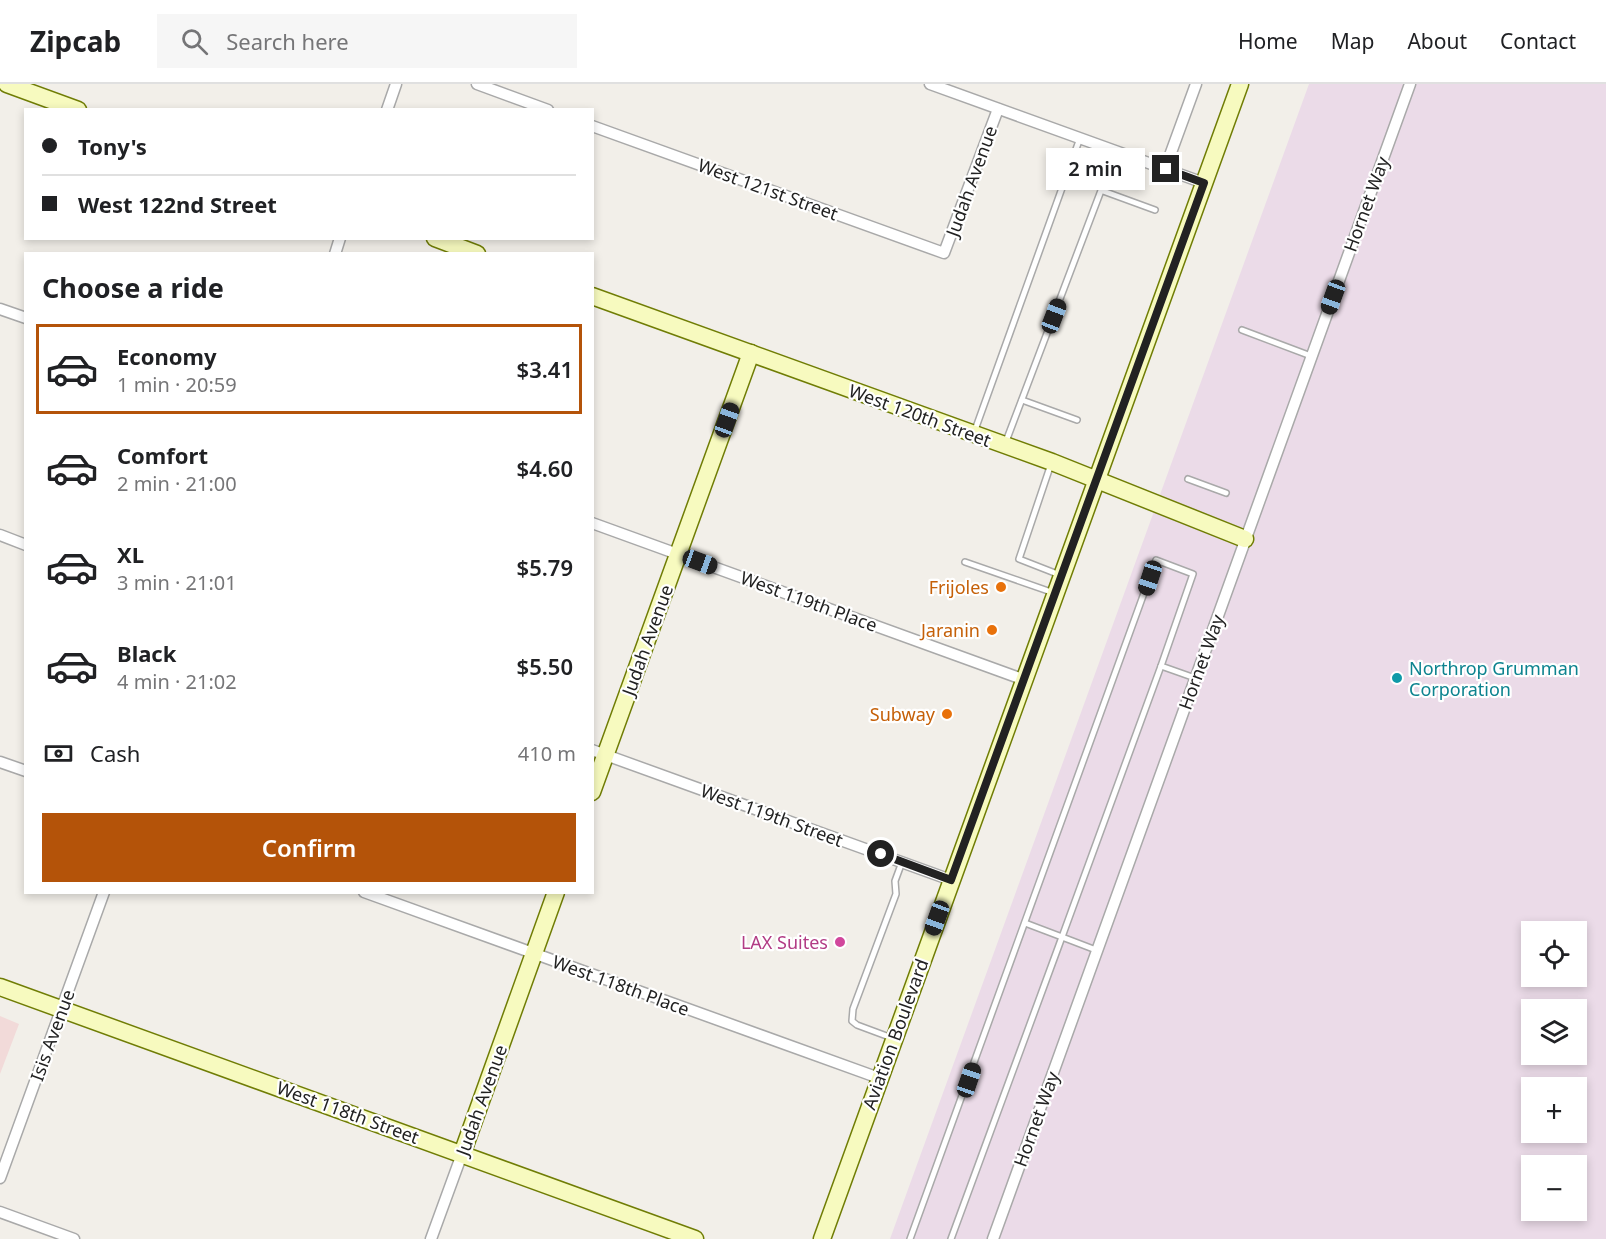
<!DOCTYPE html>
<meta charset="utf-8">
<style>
:root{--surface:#fff;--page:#f6f6f6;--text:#202124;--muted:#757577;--line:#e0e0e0;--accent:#b45309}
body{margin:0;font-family:"Noto Sans",sans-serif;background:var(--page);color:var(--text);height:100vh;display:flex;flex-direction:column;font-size:22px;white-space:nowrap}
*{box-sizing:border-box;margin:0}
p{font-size:20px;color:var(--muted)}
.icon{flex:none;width:33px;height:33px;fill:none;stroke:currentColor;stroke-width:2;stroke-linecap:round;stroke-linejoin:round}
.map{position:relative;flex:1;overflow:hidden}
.details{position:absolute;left:24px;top:168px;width:570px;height:642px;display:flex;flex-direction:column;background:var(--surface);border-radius:0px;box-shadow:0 3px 9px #0003}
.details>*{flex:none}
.banner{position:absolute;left:24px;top:24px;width:570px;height:132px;border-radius:0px;box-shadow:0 3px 9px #0003;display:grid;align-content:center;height:132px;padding:0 18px;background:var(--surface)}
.controls{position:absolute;left:1521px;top:837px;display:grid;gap:12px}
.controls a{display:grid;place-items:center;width:66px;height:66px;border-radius:0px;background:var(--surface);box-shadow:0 3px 9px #0003;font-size:30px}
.end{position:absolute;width:27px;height:27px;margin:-14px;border:8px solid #222;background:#fff;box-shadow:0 0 0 3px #fff}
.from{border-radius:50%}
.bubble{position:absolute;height:42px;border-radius:0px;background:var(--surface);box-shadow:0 3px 9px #0003;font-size:20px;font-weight:600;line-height:42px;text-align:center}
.car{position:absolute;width:18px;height:36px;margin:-18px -9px;border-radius:8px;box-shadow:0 0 4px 2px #0007;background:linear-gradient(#222 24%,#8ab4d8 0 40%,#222 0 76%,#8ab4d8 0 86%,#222 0)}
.banner b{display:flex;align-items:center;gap:21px;height:57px;font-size:22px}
.banner b+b{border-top:2px solid var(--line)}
.banner i{width:15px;height:15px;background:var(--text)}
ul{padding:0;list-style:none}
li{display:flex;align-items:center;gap:18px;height:90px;margin:0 12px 9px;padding:0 6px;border:3px solid transparent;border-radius:0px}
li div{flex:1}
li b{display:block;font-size:22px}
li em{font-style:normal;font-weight:600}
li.selected{border-color:var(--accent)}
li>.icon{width:54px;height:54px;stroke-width:1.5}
h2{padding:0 18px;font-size:27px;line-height:72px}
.pay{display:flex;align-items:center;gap:15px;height:66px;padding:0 18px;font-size:22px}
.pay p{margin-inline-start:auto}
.action{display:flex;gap:12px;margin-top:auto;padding:12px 18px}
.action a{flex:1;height:69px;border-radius:0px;background:var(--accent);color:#fff;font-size:24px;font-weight:600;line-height:69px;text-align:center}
header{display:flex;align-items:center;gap:36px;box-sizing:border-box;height:84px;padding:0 30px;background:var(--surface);border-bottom:2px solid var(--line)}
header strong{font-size:28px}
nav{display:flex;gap:33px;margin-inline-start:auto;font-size:21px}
.search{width:420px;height:54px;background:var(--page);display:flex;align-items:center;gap:15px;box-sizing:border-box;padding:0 21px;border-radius:0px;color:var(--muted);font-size:22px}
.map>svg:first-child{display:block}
</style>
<header>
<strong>Zipcab</strong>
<div class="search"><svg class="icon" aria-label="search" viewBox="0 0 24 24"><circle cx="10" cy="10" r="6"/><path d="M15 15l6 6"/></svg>Search here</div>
<nav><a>Home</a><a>Map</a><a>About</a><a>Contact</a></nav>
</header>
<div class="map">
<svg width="1606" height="1155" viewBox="0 0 1606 1155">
<rect width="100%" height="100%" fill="#f2efe9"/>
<polygon fill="#f2dad9" points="0,932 19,940 0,990"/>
<path fill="#ebdbe8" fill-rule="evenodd" d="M1309,0H1606V1155H890ZM1532,848H1576V892H1532ZM1532,926H1576V970H1532ZM1532,1004H1576V1048H1532ZM1532,1082H1576V1126H1532Z"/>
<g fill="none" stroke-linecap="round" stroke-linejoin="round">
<g stroke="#a9a9a9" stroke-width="8">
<g id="lane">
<polyline points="1103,107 1155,126"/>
<polyline points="1242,246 1311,272"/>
<polyline points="1022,316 1077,336"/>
<polyline points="975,346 1080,54"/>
<polyline points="1005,360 1116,67"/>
<polyline points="1051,380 1019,475 1060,491"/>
<polyline points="1188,395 1226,409"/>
<polyline points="965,478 1054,509"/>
<polyline points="1025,839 1062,853 1161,582"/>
<polyline points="892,954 857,941 852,937 853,925 896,810 895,797 902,778"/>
<polyline points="910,1155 1156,476 1193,490 1161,582 1195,594"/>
<polyline points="951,1155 1062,853 1096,866"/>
</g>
</g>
<g stroke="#a9a9a9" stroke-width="13">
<g id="street">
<polyline points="477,0 548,26"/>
<polyline points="930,0 1204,99"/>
<polyline points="387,26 396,0"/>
<polyline points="592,42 944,169 998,25"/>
<polyline points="1165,85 1196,0"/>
<polyline points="335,170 340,154"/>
<polyline points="0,225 26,234"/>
<polyline points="592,439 1025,596"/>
<polyline points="0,451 26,461"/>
<polyline points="592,666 951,796"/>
<polyline points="0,678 26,687"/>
<polyline points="364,808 879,994"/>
<polyline points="0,1094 104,808"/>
<polyline points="0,1128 74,1155"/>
<polyline points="431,1155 462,1070"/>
<polyline points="993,1155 1410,0"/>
</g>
</g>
<g stroke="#707d05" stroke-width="19">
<g id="secondary">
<polyline points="7,0 78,26"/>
<polyline points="435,154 477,170"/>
<polyline points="592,212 1052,378 1245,455"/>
<polyline points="592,708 751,269"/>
<polyline points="0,903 695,1155"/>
<polyline points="462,1070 556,808"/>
<polyline points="822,1155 1240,0"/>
</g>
</g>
<use href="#lane" stroke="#fff" stroke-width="5"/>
<use href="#street" stroke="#fff" stroke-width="10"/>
<use href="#secondary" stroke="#f7fabf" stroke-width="16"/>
</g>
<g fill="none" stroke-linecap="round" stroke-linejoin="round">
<polyline stroke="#222" stroke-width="8" points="881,770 951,796 1204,99 1166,85"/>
</g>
<g fill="#e8710a" stroke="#fff" stroke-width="2">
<circle cx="1001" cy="503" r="6"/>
<circle cx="992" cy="546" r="6"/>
<circle cx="947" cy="630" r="6"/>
</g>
<circle fill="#0f9aa8" stroke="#fff" stroke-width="2" cx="1397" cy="594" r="6"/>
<circle fill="#d1479c" stroke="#fff" stroke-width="2" cx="840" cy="858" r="6"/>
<g text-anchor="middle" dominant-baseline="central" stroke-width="4.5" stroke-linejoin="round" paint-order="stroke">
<g font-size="18" fill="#222" stroke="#fff">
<text transform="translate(971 97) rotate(-70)">Judah Avenue</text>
<text transform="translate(768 105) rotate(20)">West 121st Street</text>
<text transform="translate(1366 120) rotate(-70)">Hornet Way</text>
<text transform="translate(920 331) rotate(20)">West 120th Street</text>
<text transform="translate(809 517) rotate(20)">West 119th Place</text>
<text transform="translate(647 556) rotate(-70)">Judah Avenue</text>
<text transform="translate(1201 578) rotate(-70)">Hornet Way</text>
<text transform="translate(772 731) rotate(20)">West 119th Street</text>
<text transform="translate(621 901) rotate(20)">West 118th Place</text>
<text transform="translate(895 950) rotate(-70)">Aviation Boulevard</text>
<text transform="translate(52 951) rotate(-70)">Isis Avenue</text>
<text transform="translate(481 1016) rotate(-70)">Judah Avenue</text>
<text transform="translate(348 1028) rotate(20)">West 118th Street</text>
<text transform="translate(1036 1035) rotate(-70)">Hornet Way</text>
</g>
<g font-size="18" fill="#c56008" stroke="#fff" text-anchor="end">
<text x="989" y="503">Frijoles</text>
<text x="980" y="546">Jaranin</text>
<text x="935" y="630">Subway</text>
</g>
<g font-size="18" fill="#0d838f" stroke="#fff" text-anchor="start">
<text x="1409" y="584">Northrop Grumman<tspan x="1409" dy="21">Corporation</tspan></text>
</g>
<g font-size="18" fill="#b23c85" stroke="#fff" text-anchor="end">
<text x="828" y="858">LAX Suites</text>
</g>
</g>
</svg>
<div class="controls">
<a><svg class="icon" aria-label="locate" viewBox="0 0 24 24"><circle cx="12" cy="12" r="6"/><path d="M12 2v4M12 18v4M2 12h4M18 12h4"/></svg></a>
<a><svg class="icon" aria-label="layers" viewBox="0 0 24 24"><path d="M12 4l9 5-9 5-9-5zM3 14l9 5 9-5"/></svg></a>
<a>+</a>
<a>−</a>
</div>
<i class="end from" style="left:881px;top:770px"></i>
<i class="end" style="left:1166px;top:85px"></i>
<div class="bubble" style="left:1046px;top:64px;width:99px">2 min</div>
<i class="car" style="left:1333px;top:213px;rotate:200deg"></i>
<i class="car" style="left:1054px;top:232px;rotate:21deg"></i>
<i class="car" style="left:727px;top:336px;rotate:20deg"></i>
<i class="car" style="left:700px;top:478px;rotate:110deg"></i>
<i class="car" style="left:1150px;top:494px;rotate:198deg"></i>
<i class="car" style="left:937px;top:834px;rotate:200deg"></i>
<i class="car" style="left:969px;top:996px;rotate:19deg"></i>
<div class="banner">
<b><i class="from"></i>Tony's</b>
<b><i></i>West 122nd Street</b>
</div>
<section class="details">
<h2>Choose a ride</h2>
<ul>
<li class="selected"><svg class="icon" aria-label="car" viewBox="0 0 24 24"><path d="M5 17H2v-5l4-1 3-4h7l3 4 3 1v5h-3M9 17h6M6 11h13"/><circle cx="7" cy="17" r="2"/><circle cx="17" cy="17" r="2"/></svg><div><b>Economy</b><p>1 min · 20:59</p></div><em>$3.41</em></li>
<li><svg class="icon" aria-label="car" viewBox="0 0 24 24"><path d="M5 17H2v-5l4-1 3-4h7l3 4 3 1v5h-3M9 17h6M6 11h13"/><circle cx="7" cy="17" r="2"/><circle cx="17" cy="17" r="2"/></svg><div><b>Comfort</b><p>2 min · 21:00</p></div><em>$4.60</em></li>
<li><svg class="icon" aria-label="car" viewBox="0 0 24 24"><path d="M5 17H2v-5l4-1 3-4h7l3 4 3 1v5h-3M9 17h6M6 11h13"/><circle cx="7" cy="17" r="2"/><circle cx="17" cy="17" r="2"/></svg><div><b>XL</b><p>3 min · 21:01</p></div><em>$5.79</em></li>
<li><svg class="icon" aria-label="car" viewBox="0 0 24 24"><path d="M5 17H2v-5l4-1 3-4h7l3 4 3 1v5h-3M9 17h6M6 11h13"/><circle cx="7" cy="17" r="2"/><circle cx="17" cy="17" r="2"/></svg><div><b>Black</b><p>4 min · 21:02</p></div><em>$5.50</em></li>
</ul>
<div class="pay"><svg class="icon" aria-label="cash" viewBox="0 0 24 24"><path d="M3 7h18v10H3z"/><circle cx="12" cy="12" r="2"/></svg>Cash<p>410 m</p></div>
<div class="action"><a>Confirm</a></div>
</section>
</div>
